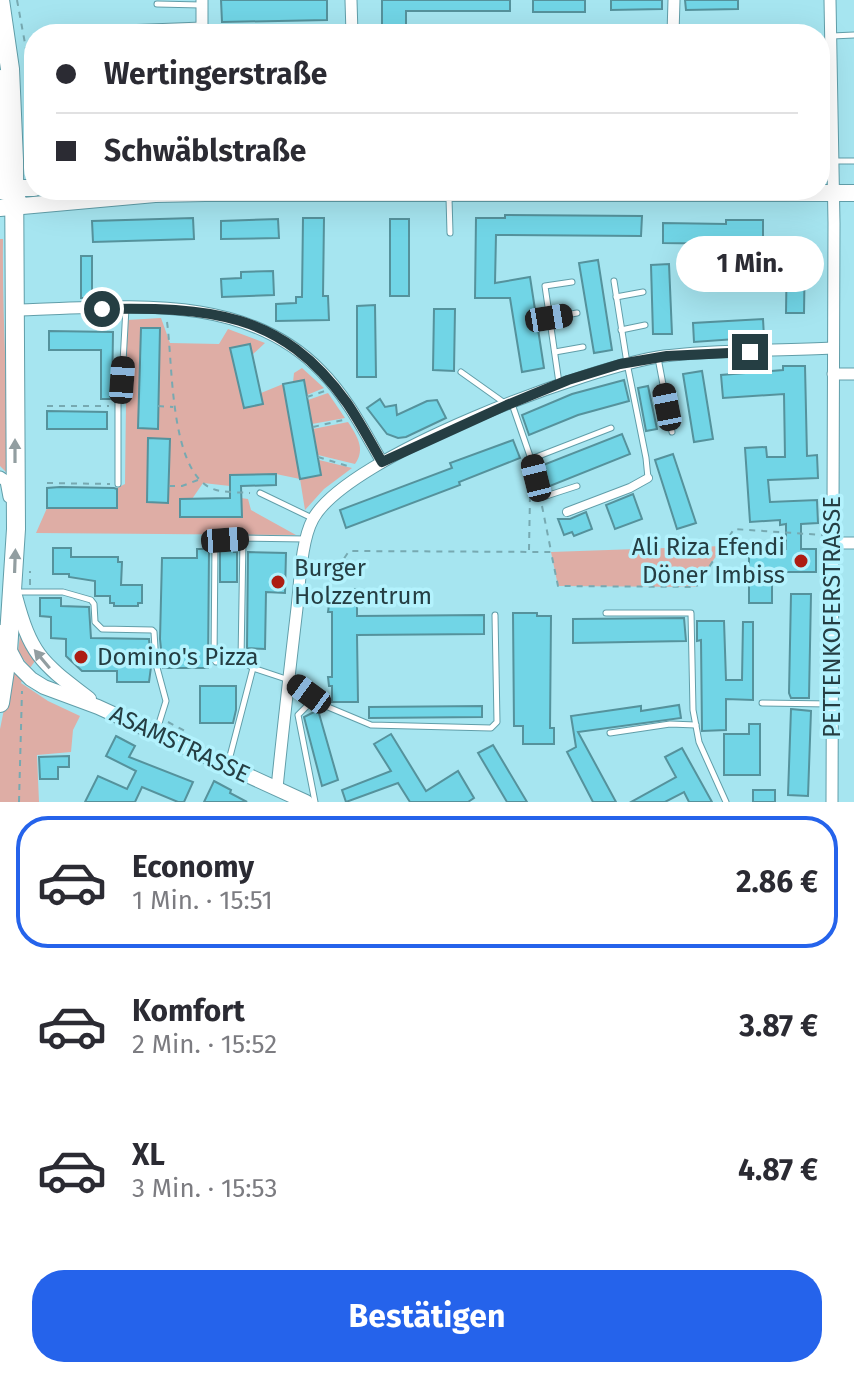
<!DOCTYPE html>
<html lang="de">
<meta charset="utf-8">
<style>
:root{--surface:#fff;--page:#f7f7f7;--text:#2b2b33;--muted:#7c7c81;--line:#e1e1e2;--accent:#2563eb}
body{margin:0;font-family:"Fira Sans",sans-serif;background:var(--page);color:var(--text);height:100vh;display:flex;flex-direction:column;font-size:30px;white-space:nowrap}
*{box-sizing:border-box;margin:0}
p{font-size:26px;color:var(--muted)}
.icon{flex:none;width:44px;height:44px;fill:none;stroke:currentColor;stroke-width:2;stroke-linecap:round;stroke-linejoin:round}
.map{position:relative;height:802px;overflow:hidden}
.sheet{display:flex;flex-direction:column;background:var(--surface);flex:1}
.sheet>*{flex:none}
.top-card{position:absolute;left:24px;top:24px;width:806px;height:176px;border-radius:32px;box-shadow:0 8px 32px #0002;display:grid;align-content:center;height:176px;padding:0 32px;background:var(--surface)}
.end{position:absolute;width:36px;height:36px;margin:-18px;border:10px solid #253e43;background:#fff;box-shadow:0 0 0 4px #fff}
.from{border-radius:50%}
.bubble{position:absolute;height:56px;border-radius:28px;background:var(--surface);box-shadow:0 8px 32px #0002;font-size:26px;font-weight:700;line-height:56px;text-align:center}
.car{position:absolute;width:24px;height:48px;margin:-24px -12px;border-radius:10px;box-shadow:0 0 6px 2px #0007;background:linear-gradient(#222 24%,#8ab4d8 0 40%,#222 0 76%,#8ab4d8 0 86%,#222 0)}
.top-card b{display:flex;align-items:center;gap:28px;height:76px;font-size:30px}
.top-card b+b{border-top:2px solid var(--line)}
.top-card i{width:20px;height:20px;background:var(--text)}
ul{padding:14px 0 0;list-style:none}
li{display:flex;align-items:center;gap:24px;height:132px;margin:0 16px 12px;padding:0 16px;border:4px solid transparent;border-radius:32px}
li div{flex:1}
li b{display:block;font-size:30px}
li em{font-style:normal;font-weight:700}
li.on{border-color:var(--accent)}
li>.icon{width:72px;height:72px;stroke-width:1.5}
.cta{display:flex;gap:16px;margin-top:auto;padding:16px 32px}
.cta a{flex:1;height:92px;border-radius:32px;background:var(--accent);color:#fff;font-size:32px;font-weight:700;line-height:92px;text-align:center}
.map>svg:first-child{display:block}
</style>
<div class="map">
<svg width="854" height="802" viewBox="0 0 854 802">
<rect width="100%" height="100%" fill="#a6e5f0"/>
<g fill="#deada5">
<path d="M0,239H3C2,318 8,395 8,474L0,466Z"/>
<polygon points="161,318 170,343 219,344 228,329 265,343 252,355 250,344 230,348 244,408 263,404 261,393 283,384 300,479 321,475 319,460 352,468 324,489 305,510 300,479 276,474 230,475 230,486 203,483 192,499 180,500 180,517 241,516 241,498 248,499 251,510 296,535 36,533 47,508 117,507 117,488 125,484 127,320"/>
<polygon points="302,368 324,388 307,395 304,380 293,382 294,373"/>
<polygon points="328,393 345,418 312,424 308,400"/>
<path d="M348,422C357,436 366,449 355,464L318,455L313,429Z"/>
<polygon points="723,546 695,587 558,586 551,552"/>
<polygon points="20,635 35,661 30,668 18,652"/>
<polygon points="12,670 23,678 21,683 48,701 80,716 73,730 71,752 37,755 39,802 0,802 0,729"/>
</g>
<g fill="#71d5e6" stroke="#55929c" stroke-width="2">
<polygon points="221,0 327,0 327,20 222,22"/>
<polygon points="382,0 510,0 510,11 406,11 406,34 382,34"/>
<rect x="533" y="0" width="52" height="12"/>
<polygon points="611,0 662,0 662,9 611,10"/>
<polygon points="685,0 738,0 738,9 686,10"/>
<polygon points="505,215 642,216 641,236 496,235 495,283 530,277 544,368 522,372 510,298 475,298 476,218 505,218"/>
<polygon points="193,218 194,239 93,242 92,221"/>
<polygon points="303,218 324,218 323,296 328,296 329,320 276,321 276,304 296,303 296,297 302,297"/>
<polygon points="278,219 279,238 221,239 221,221"/>
<rect x="390" y="219" width="19" height="77"/>
<polygon points="726,220 763,220 763,238 730,238 730,244 663,243 663,223 726,224"/>
<polygon points="787,247 805,247 804,313 786,313"/>
<rect x="81" y="256" width="11" height="42"/>
<polygon points="598,260 612,350 594,353 579,263"/>
<polygon points="669,264 672,334 653,334 651,265"/>
<polygon points="273,271 274,295 222,297 221,279 241,278 241,272"/>
<polygon points="375,305 376,377 357,377 357,306"/>
<polygon points="434,309 455,309 454,371 433,370"/>
<polygon points="763,319 764,337 694,342 693,323"/>
<polygon points="141,328 160,328 158,429 138,428"/>
<polygon points="49,331 113,332 112,399 101,399 101,350 49,350"/>
<polygon points="250,344 263,404 244,408 230,348"/>
<polygon points="783,366 805,366 807,456 817,455 818,478 768,480 770,502 817,500 818,523 801,524 801,549 816,549 816,572 772,572 772,603 749,603 749,549 786,549 786,524 780,525 780,520 750,522 745,448 766,447 767,457 785,457 784,394 723,398 721,375 783,370"/>
<polygon points="702,371 713,439 694,442 683,374"/>
<polygon points="304,380 321,475 300,479 283,384"/>
<polygon points="624,380 629,401 578,415 529,435 522,415 572,394"/>
<polygon points="648,386 657,429 646,431 638,388"/>
<polygon points="380,399 385,407 396,405 397,415 427,401 437,400 446,418 406,437 398,438 387,434 367,408"/>
<polygon points="47,411 107,412 107,429 47,429"/>
<polygon points="622,434 630,454 545,488 538,467"/>
<polygon points="148,438 170,439 168,503 147,502"/>
<polygon points="513,440 520,458 459,482 460,485 346,528 340,510 452,468 450,463"/>
<polygon points="673,454 696,523 677,529 655,460"/>
<polygon points="276,474 276,485 241,486 242,517 180,517 180,499 230,498 230,475"/>
<polygon points="60,487 114,488 117,489 117,508 47,508 47,488"/>
<polygon points="633,494 642,519 615,529 606,505"/>
<polygon points="586,512 592,529 574,536 572,532 564,535 558,519 570,519"/>
<polygon points="53,548 71,548 71,557 118,557 118,562 122,562 121,585 142,585 142,603 138,603 138,606 114,606 114,603 110,603 110,596 95,596 95,581 69,577 69,574 53,574"/>
<polygon points="197,549 209,549 208,668 163,668 160,639 162,558 197,558"/>
<polygon points="220,549 234,549 234,552 237,552 237,582 220,582"/>
<polygon points="248,552 286,553 285,593 266,592 265,649 247,648"/>
<polygon points="331,589 357,589 357,616 484,615 484,634 357,635 358,702 332,702 332,686 329,686 328,677 332,677 332,612 328,612"/>
<polygon points="791,594 811,594 809,698 791,698 789,693"/>
<polygon points="40,598 61,598 61,606 89,607 91,638 149,639 151,667 149,682 117,682 117,671 82,671 66,656 66,639 51,638 51,617 40,616"/>
<polygon points="513,613 537,613 537,616 551,616 550,728 554,728 554,744 523,744 523,726 514,726"/>
<polygon points="684,618 686,641 573,643 573,619"/>
<polygon points="697,621 724,621 726,680 742,680 743,622 753,622 753,700 726,699 726,730 702,731 701,640 697,641"/>
<polygon points="200,686 236,686 236,710 233,723 200,723"/>
<polygon points="679,705 681,718 578,732 616,802 593,802 567,752 576,747 571,716 641,706 641,711"/>
<polygon points="482,706 482,717 369,718 369,707"/>
<polygon points="791,709 811,711 808,796 788,795"/>
<polygon points="318,710 338,780 322,786 304,717"/>
<polygon points="749,724 760,724 760,775 724,775 724,734 749,734"/>
<polygon points="391,734 426,791 458,771 474,798 468,802 410,802 398,783 346,802 342,790 391,771 374,744"/>
<polygon points="116,736 135,746 129,757 193,782 184,802 178,802 142,787 135,802 85,802 98,776 127,789 136,771 106,756"/>
<polygon points="493,745 527,802 507,802 478,753"/>
<polygon points="682,748 712,802 689,802 684,792 665,802 631,802 676,777 665,757"/>
<polygon points="69,756 69,767 58,767 58,779 40,779 39,757"/>
<polygon points="214,781 231,790 230,793 247,802 204,802"/>
<rect x="753" y="790" width="22" height="12"/>
</g>
<g fill="none" stroke-linecap="round" stroke-linejoin="round">
<g stroke="#619ea9" stroke-width="7">
<g id="service">
<polyline points="157,4 201,5"/>
<polyline points="45,31 202,25"/>
<polyline points="832,36 854,35"/>
<polyline points="835,161 854,161"/>
<polyline points="449,198 450,233"/>
<polyline points="614,281 627,363 646,458 648,478"/>
<polyline points="616,297 643,292"/>
<polyline points="549,318 577,313"/>
<polyline points="621,330 645,325"/>
<polyline points="555,352 583,347"/>
<polyline points="658,358 672,432"/>
<polyline points="461,372 506,404"/>
<polyline points="559,383 545,286 572,282"/>
<polyline points="512,404 531,459 611,428"/>
<polyline points="531,459 540,498 577,486"/>
<polyline points="118,484 118,393 122,380 126,308"/>
<polyline points="260,493 312,518"/>
<polyline points="306,539 243,538 241,660 253,668 289,680 328,707 371,725 491,728 497,722 495,615"/>
<polyline points="17,592 63,592 91,600 94,604 95,622 102,629 152,630 154,632 156,664 166,701 156,733"/>
<polyline points="606,613 691,613 693,710 699,742 726,802"/>
<polyline points="241,660 216,662 214,659 215,544 225,540 243,538"/>
<polyline points="315,698 298,715 315,802"/>
<polyline points="762,703 831,704"/>
<polyline points="610,733 670,724 696,725"/>
<polyline points="228,764 253,668"/>
</g>
</g>
<g stroke="#619ea9" stroke-width="10">
<polyline id="pedestrian" points="567,512 630,488 648,478"/>
</g>
<g stroke="#619ea9" stroke-width="13">
<g id="minor">
<polyline points="202,0 202,34"/>
<polyline points="351,0 352,34"/>
<polyline points="830,0 834,223 832,802"/>
<polyline points="673,34 674,0"/>
<path d="M15,310C118,308 242,289 321,371C347,397 364,431 382,462"/>
<polyline points="833,374 854,374"/>
<polyline points="0,477 6,481 9,497"/>
<polyline points="833,543 854,543"/>
<path d="M277,788C283,728 290,668 297,608C300,582 301,541 313,519C348,455 591,366 664,356C719,349 778,351 833,348"/>
</g>
</g>
<g stroke="#619ea9" stroke-width="16">
<g id="tertiary">
<path d="M15,596C31,656 41,662 89,699"/>
<polyline points="0,632 18,666 31,679 44,687 98,707 306,802"/>
</g>
</g>
<g stroke="#619ea9" stroke-width="18">
<g id="secondary">
<polyline points="0,78 2,180 18,200"/>
<polyline points="4,192 14,188 34,188"/>
<polyline points="0,208 155,194 205,193 854,193"/>
</g>
</g>
<g stroke="#619ea9" stroke-width="20">
<polyline id="primary" points="0,703 8,651 16,529 14,160 10,69 0,0"/>
</g>
<g stroke="#77a9b1" stroke-width="2" stroke-dasharray="6 6" stroke-linecap="butt">
<polyline points="17,0 29,65"/>
<polyline points="30,131 34,131"/>
<path d="M167,322C173,362 169,472 213,489C224,493 238,492 250,493"/>
<polyline points="307,397 325,391"/>
<polyline points="47,406 109,406"/>
<polyline points="158,406 173,407"/>
<polyline points="313,427 343,420"/>
<polyline points="318,457 351,467"/>
<polyline points="47,483 110,484"/>
<polyline points="169,486 182,486 198,480"/>
<polyline points="542,506 551,551"/>
<polyline points="529,550 530,496"/>
<polyline points="314,570 337,569 349,551 551,552 558,586 696,587 734,529 823,535"/>
<polyline points="30,585 30,571"/>
<polyline points="168,722 187,732"/>
<polyline points="19,802 22,691"/>
</g>
<use href="#service" stroke="#fff" stroke-width="5"/>
<use href="#pedestrian" stroke="#fff" stroke-width="8"/>
<use href="#minor" stroke="#fff" stroke-width="11"/>
<use href="#tertiary" stroke="#fff" stroke-width="14"/>
<use href="#secondary" stroke="#fff" stroke-width="16"/>
<use href="#primary" stroke="#fff" stroke-width="18"/>
</g>
<defs><path id="oneway-solid" d="M-6-.8H1V-3.2L6.5 0L1 3.2V.8H-6Z" transform="scale(2)"/></defs>
<g fill="#929ea1">
<use href="#oneway-solid" transform="translate(15 451) rotate(-90)"/>
<use href="#oneway-solid" transform="translate(15 561) rotate(-88)"/>
<use href="#oneway-solid" transform="translate(42 659) rotate(-130)"/>
</g>
<g fill="none" stroke-linecap="round" stroke-linejoin="round">
<path stroke="#253e43" stroke-width="10" d="M102,309C207,307 282,311 347,403C360,422 371,443 382,462L507,405L568,380L620,364L667,356L750,352"/>
</g>
<g fill="#ad1d12" stroke="#b3f2fd" stroke-width="3">
<circle cx="801" cy="561" r="8"/>
<circle cx="278" cy="582" r="8"/>
<circle cx="81" cy="657" r="8"/>
</g>
<g text-anchor="middle" dominant-baseline="central" stroke-width="7" stroke-linejoin="round" paint-order="stroke">
<g font-size="24" fill="#253e43" stroke="#b3f2fd" text-anchor="start">
<text x="785" y="547" text-anchor="end">Ali Riza Efendi<tspan x="785" dy="28">Döner Imbiss</tspan></text>
<text x="294" y="568">Burger<tspan x="294" dy="28">Holzzentrum</tspan></text>
<text x="97" y="657">Domino's Pizza</text>
</g>
<g font-size="24" fill="#253e43" stroke="#b3f2fd">
<text transform="translate(832 617) rotate(-90)">PETTENKOFERSTRASSE</text>
<text transform="translate(180 744) rotate(25)">ASAMSTRASSE</text>
</g>
</g>
</svg>
<i class="end from" style="left:102px;top:309px"></i>
<i class="end" style="left:750px;top:352px"></i>
<div class="bubble" style="left:676px;top:236px;width:148px">1 Min.</div>
<i class="car" style="left:549px;top:318px;rotate:81deg"></i>
<i class="car" style="left:122px;top:380px;rotate:4deg"></i>
<i class="car" style="left:667px;top:407px;rotate:349deg"></i>
<i class="car" style="left:536px;top:478px;rotate:346deg"></i>
<i class="car" style="left:225px;top:540px;rotate:86deg"></i>
<i class="car" style="left:309px;top:694px;rotate:306deg"></i>
<div class="top-card">
<b><i class="from"></i>Wertingerstraße</b>
<b><i></i>Schwäblstraße</b>
</div>
</div>
<section class="sheet">
<ul>
<li class="on"><svg class="icon" aria-label="car" viewBox="0 0 24 24"><path d="M5 17H2v-5l4-1 3-4h7l3 4 3 1v5h-3M9 17h6M6 11h13"/><circle cx="7" cy="17" r="2"/><circle cx="17" cy="17" r="2"/></svg><div><b>Economy</b><p>1 Min. · 15:51</p></div><em>2.86 €</em></li>
<li><svg class="icon" aria-label="car" viewBox="0 0 24 24"><path d="M5 17H2v-5l4-1 3-4h7l3 4 3 1v5h-3M9 17h6M6 11h13"/><circle cx="7" cy="17" r="2"/><circle cx="17" cy="17" r="2"/></svg><div><b>Komfort</b><p>2 Min. · 15:52</p></div><em>3.87 €</em></li>
<li><svg class="icon" aria-label="car" viewBox="0 0 24 24"><path d="M5 17H2v-5l4-1 3-4h7l3 4 3 1v5h-3M9 17h6M6 11h13"/><circle cx="7" cy="17" r="2"/><circle cx="17" cy="17" r="2"/></svg><div><b>XL</b><p>3 Min. · 15:53</p></div><em>4.87 €</em></li>
</ul>
<div class="cta"><a>Bestätigen</a></div>
</section>
